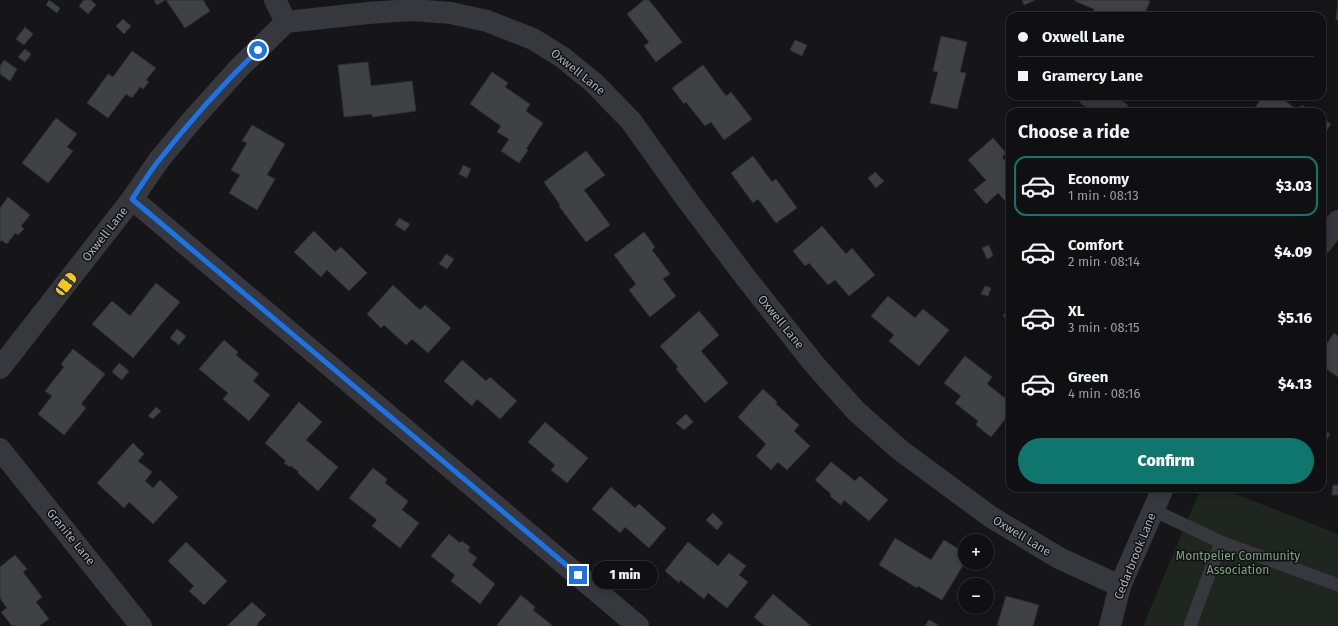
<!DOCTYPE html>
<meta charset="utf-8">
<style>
:root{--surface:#101012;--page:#19191b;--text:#f1f3f6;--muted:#9c9d9f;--line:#303032;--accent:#0f766e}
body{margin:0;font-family:"Fira Sans",sans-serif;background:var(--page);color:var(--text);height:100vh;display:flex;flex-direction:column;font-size:15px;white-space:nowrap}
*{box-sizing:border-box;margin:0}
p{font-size:13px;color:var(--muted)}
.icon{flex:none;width:22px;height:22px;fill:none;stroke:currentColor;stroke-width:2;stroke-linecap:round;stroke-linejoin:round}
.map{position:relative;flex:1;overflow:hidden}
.panel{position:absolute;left:1006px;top:108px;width:320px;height:384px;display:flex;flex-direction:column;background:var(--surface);border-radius:12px;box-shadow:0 2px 10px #0003,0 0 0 1px var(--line)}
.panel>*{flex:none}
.guide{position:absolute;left:1006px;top:12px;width:320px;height:88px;border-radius:12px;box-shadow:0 2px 10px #0003,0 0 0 1px var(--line);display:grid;align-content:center;height:88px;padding:0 12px;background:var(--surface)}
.buttons{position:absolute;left:958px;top:534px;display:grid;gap:8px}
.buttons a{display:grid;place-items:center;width:36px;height:36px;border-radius:50%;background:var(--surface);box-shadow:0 2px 10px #0003,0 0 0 1px var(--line);font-size:20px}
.end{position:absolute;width:18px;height:18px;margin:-9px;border:5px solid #1a73e8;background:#fff;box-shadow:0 0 0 2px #fff}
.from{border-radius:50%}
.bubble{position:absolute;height:28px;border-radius:14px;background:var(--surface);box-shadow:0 2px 10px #0003,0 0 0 1px var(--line);font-size:13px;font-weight:800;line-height:28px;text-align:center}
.car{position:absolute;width:12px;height:24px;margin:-12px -6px;border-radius:5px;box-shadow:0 0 3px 1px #0007;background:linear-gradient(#f5c518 24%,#345 0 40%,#f5c518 0 76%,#345 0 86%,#f5c518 0)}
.guide b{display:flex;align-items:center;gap:14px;height:38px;font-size:15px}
.guide b+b{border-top:1px solid var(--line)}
.guide i{width:10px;height:10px;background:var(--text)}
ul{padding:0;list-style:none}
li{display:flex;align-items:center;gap:12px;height:60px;margin:0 8px 6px;padding:0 4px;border:2px solid transparent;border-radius:12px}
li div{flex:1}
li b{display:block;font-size:15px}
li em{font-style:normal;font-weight:800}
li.on{border-color:var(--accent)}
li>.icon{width:36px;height:36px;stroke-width:1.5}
h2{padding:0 12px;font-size:18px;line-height:48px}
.cta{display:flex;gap:8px;margin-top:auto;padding:8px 12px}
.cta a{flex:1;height:46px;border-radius:24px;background:var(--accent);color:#fff;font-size:16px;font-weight:800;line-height:46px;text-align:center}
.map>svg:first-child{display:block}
</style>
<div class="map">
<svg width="1338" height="626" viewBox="0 0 1338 626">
<rect width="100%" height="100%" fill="#161618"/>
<polygon fill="#1e261f" points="1201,488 1220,488 1338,534 1338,626 1143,626"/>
<g fill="#404145" stroke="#303034">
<polygon points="49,0 60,8 57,13 46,5"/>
<polygon points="84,0 91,0 96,5 88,14 79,6"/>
<polygon points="154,0 165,0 157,5"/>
<polygon points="166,0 203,0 210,11 185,28"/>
<polygon points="644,0 649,0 682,42 656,62 644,46 649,42 627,14"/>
<polygon points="1022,0 1035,0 1024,5"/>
<polygon points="1075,0 1146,0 1150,1 1144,16 1092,16 1094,9 1075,1"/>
<polygon points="1338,0 1338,20 1336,20"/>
<polygon points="123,19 131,26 124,34 116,26"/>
<polygon points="25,27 33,34 24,45 16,39"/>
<polygon points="941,36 967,42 960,72 966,73 957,109 930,103 938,72 933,71"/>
<polygon points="795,40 807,45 802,56 790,50"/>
<polygon points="25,49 31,54 25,62 18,57"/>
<polygon points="132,51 156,68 146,80 149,82 143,89 140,87 132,98 126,94 108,118 87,103 108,74 113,77"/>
<polygon points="4,60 17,69 10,81 0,74 0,66"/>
<polygon points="368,62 371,86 412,81 416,111 372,117 372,114 344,117 338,65"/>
<polygon points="703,65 726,96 731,92 752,119 724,140 711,122 705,126 686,102 684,104 672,88"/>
<polygon points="492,72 508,83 505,87 530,104 526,111 543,123 526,149 528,150 519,163 501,151 509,139 497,132 501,126 470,104"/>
<polygon points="1263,96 1278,96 1298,110 1302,105 1313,112 1252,112"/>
<polygon points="56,118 77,134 67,147 73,151 48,183 22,163"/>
<polygon points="1322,118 1331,124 1322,137"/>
<polygon points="252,125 285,144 267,175 275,179 257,210 229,193 240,175 231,170 247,143 242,141"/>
<polygon points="993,138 1006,153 1002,157 1010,167 1010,199 1006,202 998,193 986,204 974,190 986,180 968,160"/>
<polygon points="586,151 605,175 584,190 610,225 586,242 559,206 560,205 544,182"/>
<polygon points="753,156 772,182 776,179 797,208 776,223 758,199 753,203 731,173"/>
<polygon points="463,165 471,169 467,178 459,174"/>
<polygon points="875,172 884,181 876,188 868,178"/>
<polygon points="8,197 30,215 21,226 24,229 18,235 15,233 7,244 1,240 0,242 0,208"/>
<polygon points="399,218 410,224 405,231 395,225"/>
<polygon points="822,226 846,254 852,248 875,275 849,296 835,280 828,285 809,263 805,266 793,251"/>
<polygon points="314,231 335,252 341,247 367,273 349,291 327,270 321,277 294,252"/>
<polygon points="644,232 655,247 652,250 670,274 663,279 676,296 650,317 629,290 636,284 614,255"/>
<polygon points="989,245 993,256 987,259 982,248"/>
<polygon points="446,254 454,259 447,269 439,264"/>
<polygon points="156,283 180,302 133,358 92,324 112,301 130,316"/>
<polygon points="393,285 420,310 425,305 451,328 428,353 412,339 406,345 384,325 381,328 367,314"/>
<polygon points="985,286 991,288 988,296 981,294"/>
<polygon points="888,296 915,318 923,309 949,330 919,366 889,341 894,335 871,316"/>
<polygon points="1008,309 1010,310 1010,316 1008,319 1003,316"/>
<polygon points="699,311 719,335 701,351 728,383 705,403 676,369 678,367 660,346"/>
<polygon points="177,329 186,336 179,345 170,338"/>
<polygon points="1334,333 1338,336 1338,377 1322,366 1322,351"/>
<polygon points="224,340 238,352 236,355 259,374 253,381 270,395 249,421 223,399 228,393 199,369"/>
<polygon points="73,349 105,374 81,404 86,408 64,435 38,414 52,396 45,391 64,367 61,364"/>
<polygon points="965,356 992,377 987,384 1010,402 1010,413 991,437 976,425 978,421 955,403 961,396 944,383"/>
<polygon points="462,360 486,381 490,377 517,401 500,419 477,399 472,406 444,381"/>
<polygon points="119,363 129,371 122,380 112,372"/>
<polygon points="763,389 777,402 776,404 799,425 794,431 810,446 787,470 778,462 771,470 756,456 766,444 738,417"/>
<polygon points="299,402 322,422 306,440 338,467 318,491 298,473 299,472 291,466 290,467 284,463 286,461 265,443"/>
<polygon points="156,407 161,411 153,419 148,416"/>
<polygon points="686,414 693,422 684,430 676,423"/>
<polygon points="545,422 588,458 567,483 551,470 555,465 528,442"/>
<polygon points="1322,429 1330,434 1322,448"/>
<polygon points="133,443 144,454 138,461 152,472 145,481 153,488 160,480 178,497 153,524 129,502 124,508 97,483"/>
<polygon points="831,462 855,481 860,476 888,500 869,521 844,500 841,505 830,496 831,494 815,480"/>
<polygon points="373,468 387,479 385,483 408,501 402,510 419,523 400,548 372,526 377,520 349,498"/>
<polygon points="1333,485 1338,485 1338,495 1332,495"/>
<polygon points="611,487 635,508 639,504 666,528 649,548 625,527 620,533 592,509"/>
<polygon points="713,513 723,523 717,530 706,520"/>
<polygon points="449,534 460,543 462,541 470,547 468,551 477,558 472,565 495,584 480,604 451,581 455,575 431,556"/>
<polygon points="895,538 931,560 944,540 965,553 965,562 942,600 918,586 917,588 879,565"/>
<polygon points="186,542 227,581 204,605 189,591 194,586 168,561"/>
<polygon points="688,542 718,566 729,553 746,566 739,575 748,582 727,608 708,593 704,599 680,580 679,583 665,571"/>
<polygon points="15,555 27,569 23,572 42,597 36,602 49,619 39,626 12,626 1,612 7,608 0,598 0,567"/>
<polygon points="773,594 811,626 765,626 754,617"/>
<polygon points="521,595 535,607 533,610 553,626 498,626 497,625"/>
<polygon points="1006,596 1039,605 1033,626 997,626"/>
<polygon points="252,602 266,615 257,624 258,626 227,626"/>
<polygon points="929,620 938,625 938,626 925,626"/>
</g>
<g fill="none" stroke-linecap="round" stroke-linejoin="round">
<g stroke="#37383d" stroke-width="13">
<polyline points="1153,510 1221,542 1338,585"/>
<polyline points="1190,626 1221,542"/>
</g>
<g stroke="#37383d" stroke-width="22">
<polyline points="275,0 286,22"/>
<polyline points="1089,96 1119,112"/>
<polyline points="132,199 638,626"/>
<polyline points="1322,243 1338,221"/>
<polyline points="0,368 132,199 159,160 193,119 239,68 286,22 368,13 412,10 451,13 487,21 533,39 562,57 594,83 631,121 688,201 746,278 814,364 856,411 900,450 991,517 1059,558 1120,586"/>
<polyline points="0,449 141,626"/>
<polyline points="1110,626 1120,586 1163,488"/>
</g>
</g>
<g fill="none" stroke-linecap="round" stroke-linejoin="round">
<path stroke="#1a73e8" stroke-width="5" d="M258,50C223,84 190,121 160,159C150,171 141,186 132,199L578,575"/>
</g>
<g text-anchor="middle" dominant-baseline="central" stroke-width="3" stroke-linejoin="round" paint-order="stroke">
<g font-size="12" fill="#a8adb8" stroke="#111113">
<text transform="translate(578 72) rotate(39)">Oxwell Lane</text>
<text transform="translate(105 234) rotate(-52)">Oxwell Lane</text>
<text transform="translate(781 322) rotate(51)">Oxwell Lane</text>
<text transform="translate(1022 536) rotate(31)">Oxwell Lane</text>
<text transform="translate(71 537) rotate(51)">Granite Lane</text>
<text transform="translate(1135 556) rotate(-68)">Cedarbrook Lane</text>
</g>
<g font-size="12" fill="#7fa381" stroke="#111113">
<text x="1238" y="556">Montpelier Community<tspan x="1238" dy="14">Association</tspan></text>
</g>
</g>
</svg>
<div class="buttons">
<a>+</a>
<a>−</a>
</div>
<i class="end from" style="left:258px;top:50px"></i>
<i class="end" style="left:578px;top:575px"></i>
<div class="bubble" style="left:592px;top:561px;width:66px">1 min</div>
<i class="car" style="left:66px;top:284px;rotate:38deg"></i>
<div class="guide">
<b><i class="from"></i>Oxwell Lane</b>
<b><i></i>Gramercy Lane</b>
</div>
<section class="panel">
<h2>Choose a ride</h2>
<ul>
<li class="on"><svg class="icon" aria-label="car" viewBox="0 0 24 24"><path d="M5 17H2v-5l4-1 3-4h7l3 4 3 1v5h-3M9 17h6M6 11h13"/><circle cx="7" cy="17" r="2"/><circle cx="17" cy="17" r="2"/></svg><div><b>Economy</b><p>1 min · 08:13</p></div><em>$3.03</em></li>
<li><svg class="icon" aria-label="car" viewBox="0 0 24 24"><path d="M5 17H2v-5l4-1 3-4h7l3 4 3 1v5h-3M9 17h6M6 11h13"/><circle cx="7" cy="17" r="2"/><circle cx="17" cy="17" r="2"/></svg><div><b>Comfort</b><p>2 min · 08:14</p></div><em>$4.09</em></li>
<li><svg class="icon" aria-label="car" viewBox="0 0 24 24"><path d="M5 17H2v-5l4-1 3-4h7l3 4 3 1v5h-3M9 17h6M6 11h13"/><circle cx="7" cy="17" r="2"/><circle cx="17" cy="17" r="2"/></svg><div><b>XL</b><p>3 min · 08:15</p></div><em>$5.16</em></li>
<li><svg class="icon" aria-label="car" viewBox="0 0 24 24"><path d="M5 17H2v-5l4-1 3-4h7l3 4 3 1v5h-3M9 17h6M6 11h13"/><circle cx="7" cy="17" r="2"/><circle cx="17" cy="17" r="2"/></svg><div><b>Green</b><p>4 min · 08:16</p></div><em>$4.13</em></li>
</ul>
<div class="cta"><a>Confirm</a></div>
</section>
</div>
